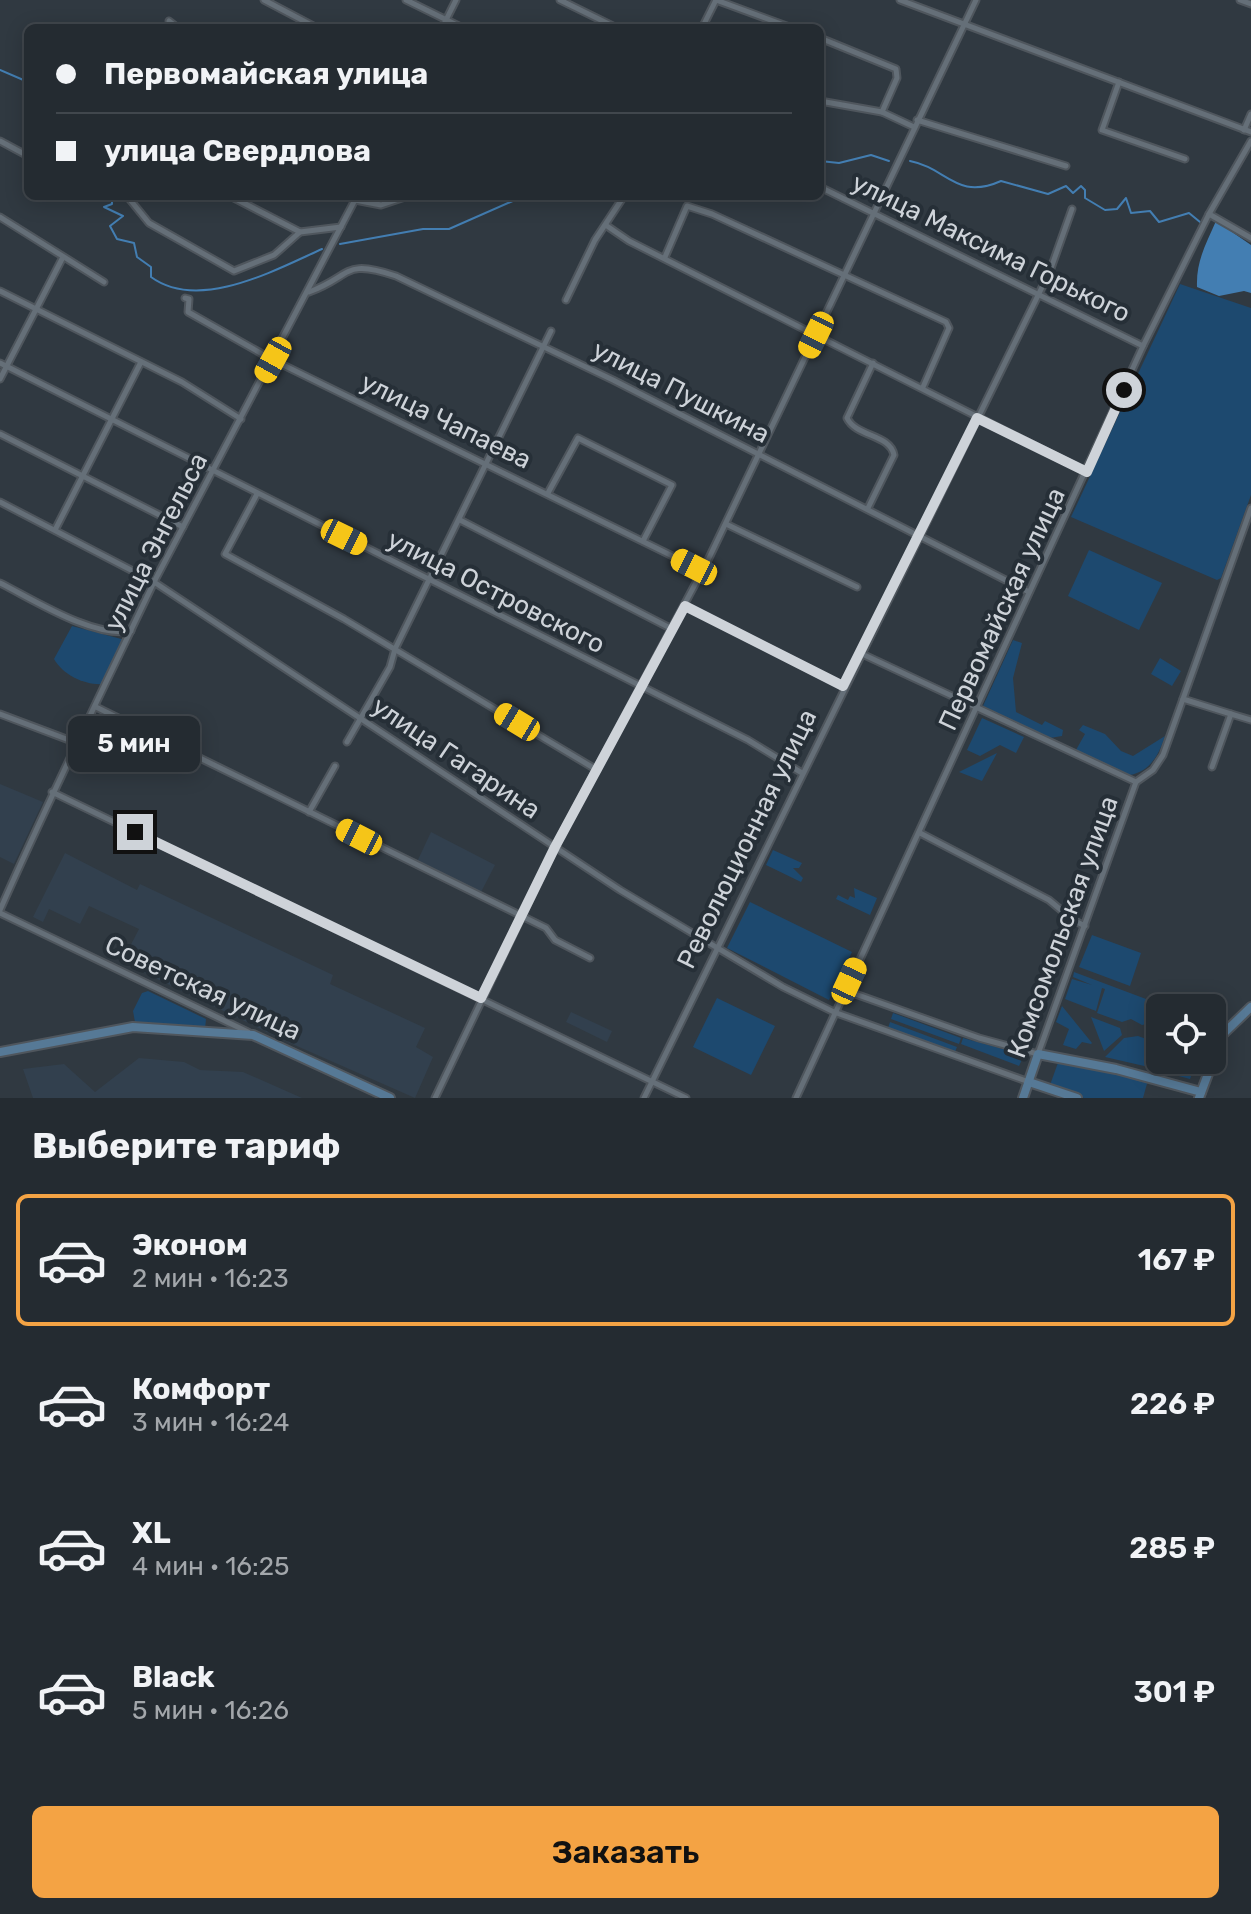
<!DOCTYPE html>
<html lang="ru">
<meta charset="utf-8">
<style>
:root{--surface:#242b31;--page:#30373d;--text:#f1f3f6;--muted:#a3a7ab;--line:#41474d;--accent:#f4a344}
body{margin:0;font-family:Rubik,sans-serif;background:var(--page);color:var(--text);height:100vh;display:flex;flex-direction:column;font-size:30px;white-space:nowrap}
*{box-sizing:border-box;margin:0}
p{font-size:26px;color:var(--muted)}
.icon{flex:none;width:44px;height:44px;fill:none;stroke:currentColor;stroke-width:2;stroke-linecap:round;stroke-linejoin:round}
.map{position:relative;height:1098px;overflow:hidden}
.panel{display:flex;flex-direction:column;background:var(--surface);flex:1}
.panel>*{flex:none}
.banner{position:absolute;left:24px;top:24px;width:800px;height:176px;border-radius:12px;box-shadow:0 4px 20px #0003,0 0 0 2px var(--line);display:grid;align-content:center;height:176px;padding:0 32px;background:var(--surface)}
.fabs{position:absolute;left:1146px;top:994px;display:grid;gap:16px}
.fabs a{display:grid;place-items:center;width:80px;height:80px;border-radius:12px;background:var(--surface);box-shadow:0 4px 20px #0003,0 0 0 2px var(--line);font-size:40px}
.end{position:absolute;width:36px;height:36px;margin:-18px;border:10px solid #ced3d9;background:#111;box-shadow:0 0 0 4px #111}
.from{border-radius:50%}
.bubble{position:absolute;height:56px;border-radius:12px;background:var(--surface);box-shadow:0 4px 20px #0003,0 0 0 2px var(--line);font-size:26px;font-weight:600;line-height:56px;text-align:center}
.car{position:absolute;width:24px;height:48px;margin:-24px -12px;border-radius:10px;box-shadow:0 0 6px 2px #0007;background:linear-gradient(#f5c518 24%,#345 0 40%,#f5c518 0 76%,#345 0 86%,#f5c518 0)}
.banner b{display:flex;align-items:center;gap:28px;height:76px;font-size:30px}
.banner b+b{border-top:2px solid var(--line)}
.banner i{width:20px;height:20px;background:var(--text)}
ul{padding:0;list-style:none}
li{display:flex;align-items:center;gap:24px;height:132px;margin:0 16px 12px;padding:0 16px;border:4px solid transparent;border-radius:12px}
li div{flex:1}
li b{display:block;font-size:30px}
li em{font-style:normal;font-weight:600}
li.current{border-color:var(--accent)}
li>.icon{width:72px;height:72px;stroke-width:1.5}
h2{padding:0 32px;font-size:36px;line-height:96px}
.action{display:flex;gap:16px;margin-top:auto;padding:16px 32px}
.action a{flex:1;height:92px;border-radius:12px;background:var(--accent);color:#111;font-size:32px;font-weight:600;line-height:92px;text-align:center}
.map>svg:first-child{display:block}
</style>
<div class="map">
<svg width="1251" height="1098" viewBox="0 0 1251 1098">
<rect width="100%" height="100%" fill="#303941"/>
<g fill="#32404e">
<polygon points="0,784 43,802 14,864 0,857"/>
<polygon points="431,832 495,865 480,894 417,862"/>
<polygon points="65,853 137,890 140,884 333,975 330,984 425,1028 416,1047 433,1057 415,1098 290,1043 122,962 139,929 89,906 80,924 49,909 43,922 33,917"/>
<polygon points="571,1012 612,1031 607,1042 566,1022"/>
<polygon points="139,1058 184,1062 200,1070 243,1072 302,1098 33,1098 23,1069 64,1064 95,1092"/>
</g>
<g fill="#1d496f">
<polygon points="1180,284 1251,308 1251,495 1221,578 1217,580 1071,517"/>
<polygon points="1089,550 1162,583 1139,630 1068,596"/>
<path d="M72,626L125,640L104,684C86,686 63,675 54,659Z"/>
<polygon points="1013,640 1022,643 1013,678 1016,712 1042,725 1045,721 1063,730 1062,736 1050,738 983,706"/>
<polygon points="1160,658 1181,671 1172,686 1151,674"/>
<polygon points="982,718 1024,737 1016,753 1000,745 980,756 967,750"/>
<path d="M1083,725L1105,734L1121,751L1133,756L1165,736C1159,754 1151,771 1130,775L1076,750L1085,734L1079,730Z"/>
<polygon points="997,753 982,781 959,772"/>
<polygon points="773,850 802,863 799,868 793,868 803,878 801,882 766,865"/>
<polygon points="854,888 877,898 870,915 836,899 838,895 848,900 850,896 855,898"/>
<polygon points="750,902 852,952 829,1000 727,948"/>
<polygon points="1092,935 1141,953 1130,986 1079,967"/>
<polygon points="1074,972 1170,1008 1160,1008 1160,1021 1142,1025 1131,1019 1122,1022 1097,1013 1105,989 1102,988 1096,1011 1065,999 1072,979 1092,985 1073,977"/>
<polygon points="148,991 206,1019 205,1029 135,1022 133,1011 142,993"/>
<polygon points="717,998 775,1026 751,1075 693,1047"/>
<polygon points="1062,1006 1092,1043 1091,1044 1082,1042 1076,1049 1063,1045 1069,1029 1056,1022"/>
<polygon points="893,1013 961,1038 959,1044 891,1019"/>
<polygon points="1091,1017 1120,1028 1122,1035 1104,1051"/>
<polygon points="890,1022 957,1047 955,1052 888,1028"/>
<polygon points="1138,1036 1160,1044 1153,1068 1105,1057 1124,1038"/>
<polygon points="963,1038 1024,1055 1019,1066 961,1044"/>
<polygon points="1160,1056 1160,1060 1197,1060 1190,1079 1156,1070"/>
<polygon points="1059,1060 1148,1080 1143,1098 1084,1098 1050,1085"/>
</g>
<path fill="#437eb2" d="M1216,221L1251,245V293L1244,291L1219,296L1197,287C1196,261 1206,244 1216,221Z"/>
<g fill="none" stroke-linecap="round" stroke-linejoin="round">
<g stroke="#437eb2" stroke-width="2">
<polyline points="0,70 28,82"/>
<polyline points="820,161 839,163 871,155 889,161"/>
<path d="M910,161C947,168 956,201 1001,181L1048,194L1066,186L1073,193L1081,186L1085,190V198L1105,210L1117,209L1126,198L1131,213L1150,211L1159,222L1189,213L1200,222"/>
<path d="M112,196V204L104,207L123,216L110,226L117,239L134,243L137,257L151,267V277C199,312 275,270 322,249"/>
<polyline points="340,244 423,229 449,229 524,196"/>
</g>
<g stroke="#4f565d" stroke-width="9">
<g id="street">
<polyline points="264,0 317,28"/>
<polyline points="406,0 463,28"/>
<polyline points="560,0 617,28"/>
<polyline points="716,0 792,28"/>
<polyline points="900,0 1251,132"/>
<polyline points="1240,0 1251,4"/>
<polyline points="169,21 178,28"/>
<polyline points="37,27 38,28"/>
<polyline points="442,28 456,0"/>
<polyline points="702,28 716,0"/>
<polyline points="820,38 896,69 897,78 882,112"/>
<polyline points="1119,82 1102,130 1185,159"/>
<polyline points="820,101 882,112 914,127"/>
<polyline points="917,120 1066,166"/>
<polyline points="1244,130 1251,114"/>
<polyline points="0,141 28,156"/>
<polyline points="820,187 1143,346"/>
<polyline points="127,196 149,223 234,271 274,255 300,232"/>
<polyline points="230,196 300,232 341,227"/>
<polyline points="355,200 381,205 408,196"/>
<polyline points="1209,214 1251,238"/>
<polyline points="0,217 104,282"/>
<polyline points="607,226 629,241 1087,472"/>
<polyline points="665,257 687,206 712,214 946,322 949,328 923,387"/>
<polyline points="0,291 182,382 241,419"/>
<path d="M309,292C353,276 342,258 396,276L613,380L1029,592"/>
<polyline points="185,298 189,299 188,312 273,360 703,571"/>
<polyline points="566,300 595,240 624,196"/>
<polyline points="0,363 748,740 802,773"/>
<polyline points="0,379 62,259"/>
<polyline points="0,434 183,527"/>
<polyline points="548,493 578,438 672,485 643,541"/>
<polyline points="257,494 225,554 344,619 597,770"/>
<polyline points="0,502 154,582 620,890 783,987 834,1012 1029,1082"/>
<path d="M868,508L894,455C890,434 856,437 847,418L873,363"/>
<polyline points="460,520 672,629"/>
<polyline points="726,524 857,587"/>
<polyline points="55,530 141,362"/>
<path d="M0,583C34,600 93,638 131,631"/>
<polyline points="685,606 843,686"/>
<polyline points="860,653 1136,782"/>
<polyline points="1183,699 1231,714 1212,767"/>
<polyline points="96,707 546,928 555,940 590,958"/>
<polyline points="0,714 77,743"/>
<polyline points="1231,714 1251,720"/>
<polyline points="347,742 390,667 395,649 551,331"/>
<polyline points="52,792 686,1098"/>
<polyline points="309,812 335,766"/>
<polyline points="920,833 1049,900 1073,920 1085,926"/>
<path d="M0,910C49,799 102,691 154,582L357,196"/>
<polyline points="0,913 248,1032"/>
<polyline points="844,990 979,1038 1038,1054 1136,782 1153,770 1163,755 1251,508"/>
<polyline points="435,1098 555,847 708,560 976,0"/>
<polyline points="644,1098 1050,271 1072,209"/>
<polyline points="796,1098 1143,346 1209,214 1251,141"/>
</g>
</g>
<g stroke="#4f565d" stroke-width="12">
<g id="secondary">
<polyline points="0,1052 133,1027 253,1035 390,1098"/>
<polyline points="1029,1082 1077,1098"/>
<polyline points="1023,1098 1038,1054 1116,1069 1201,1092"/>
<polyline points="1199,1098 1223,1034 1251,1007"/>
</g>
</g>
<use href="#street" stroke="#656f78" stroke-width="5"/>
<use href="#secondary" stroke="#567996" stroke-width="8"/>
</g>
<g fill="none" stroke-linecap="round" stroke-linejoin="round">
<polyline stroke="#ced3d9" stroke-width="10" points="135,832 481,998 555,847 685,606 843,686 977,418 1087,472 1124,390"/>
</g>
<g text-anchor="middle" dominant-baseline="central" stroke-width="8" stroke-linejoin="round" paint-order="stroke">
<g font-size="26" fill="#ced3d9" stroke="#262f37">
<text transform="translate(991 248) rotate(26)">улица Максима Горького</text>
<text transform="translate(681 392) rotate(27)">улица Пушкина</text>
<text transform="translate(446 421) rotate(26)">улица Чапаева</text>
<text transform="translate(156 542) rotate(-63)">улица Энгельса</text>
<text transform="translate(496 592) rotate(27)">улица Островского</text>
<text transform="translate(1002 609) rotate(-65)">Первомайская улица</text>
<text transform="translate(456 758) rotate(34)">улица Гагарина</text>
<text transform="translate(747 839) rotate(-64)">Революционная улица</text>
<text transform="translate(1063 927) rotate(-70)">Комсомольская улица</text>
<text transform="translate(203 988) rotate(25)">Советская улица</text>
</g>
</g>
</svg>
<div class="fabs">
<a><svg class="icon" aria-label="locate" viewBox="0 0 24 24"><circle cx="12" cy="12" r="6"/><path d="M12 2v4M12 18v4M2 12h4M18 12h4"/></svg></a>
</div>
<i class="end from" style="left:1124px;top:390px"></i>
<i class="end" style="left:135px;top:832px"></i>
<div class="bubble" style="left:68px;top:716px;width:132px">5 мин</div>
<i class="car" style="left:816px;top:335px;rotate:206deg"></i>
<i class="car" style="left:273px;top:360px;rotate:209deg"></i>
<i class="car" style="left:344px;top:537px;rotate:116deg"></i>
<i class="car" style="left:694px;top:567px;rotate:297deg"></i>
<i class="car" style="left:517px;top:722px;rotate:301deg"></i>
<i class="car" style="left:359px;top:837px;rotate:297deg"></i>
<i class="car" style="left:849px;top:981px;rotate:25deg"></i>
<div class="banner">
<b><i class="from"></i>Первомайская улица</b>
<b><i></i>улица Свердлова</b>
</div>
</div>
<section class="panel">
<h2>Выберите тариф</h2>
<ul>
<li class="current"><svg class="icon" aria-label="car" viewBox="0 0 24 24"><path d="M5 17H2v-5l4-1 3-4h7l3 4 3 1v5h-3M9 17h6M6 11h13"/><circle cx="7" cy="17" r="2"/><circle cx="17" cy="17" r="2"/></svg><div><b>Эконом</b><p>2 мин · 16:23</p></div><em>167 ₽</em></li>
<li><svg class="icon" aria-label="car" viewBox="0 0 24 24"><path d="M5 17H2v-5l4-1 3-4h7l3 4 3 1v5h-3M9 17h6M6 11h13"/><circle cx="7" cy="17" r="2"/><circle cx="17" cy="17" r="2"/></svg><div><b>Комфорт</b><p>3 мин · 16:24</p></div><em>226 ₽</em></li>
<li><svg class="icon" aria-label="car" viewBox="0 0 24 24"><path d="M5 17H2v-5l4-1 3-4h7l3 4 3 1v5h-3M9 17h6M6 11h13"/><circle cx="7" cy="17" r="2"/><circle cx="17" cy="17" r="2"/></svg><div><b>XL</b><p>4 мин · 16:25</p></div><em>285 ₽</em></li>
<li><svg class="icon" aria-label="car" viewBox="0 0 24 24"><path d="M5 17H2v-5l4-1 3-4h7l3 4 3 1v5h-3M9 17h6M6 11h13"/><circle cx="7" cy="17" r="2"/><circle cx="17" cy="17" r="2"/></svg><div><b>Black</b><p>5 мин · 16:26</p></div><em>301 ₽</em></li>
</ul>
<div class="action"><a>Заказать</a></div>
</section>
